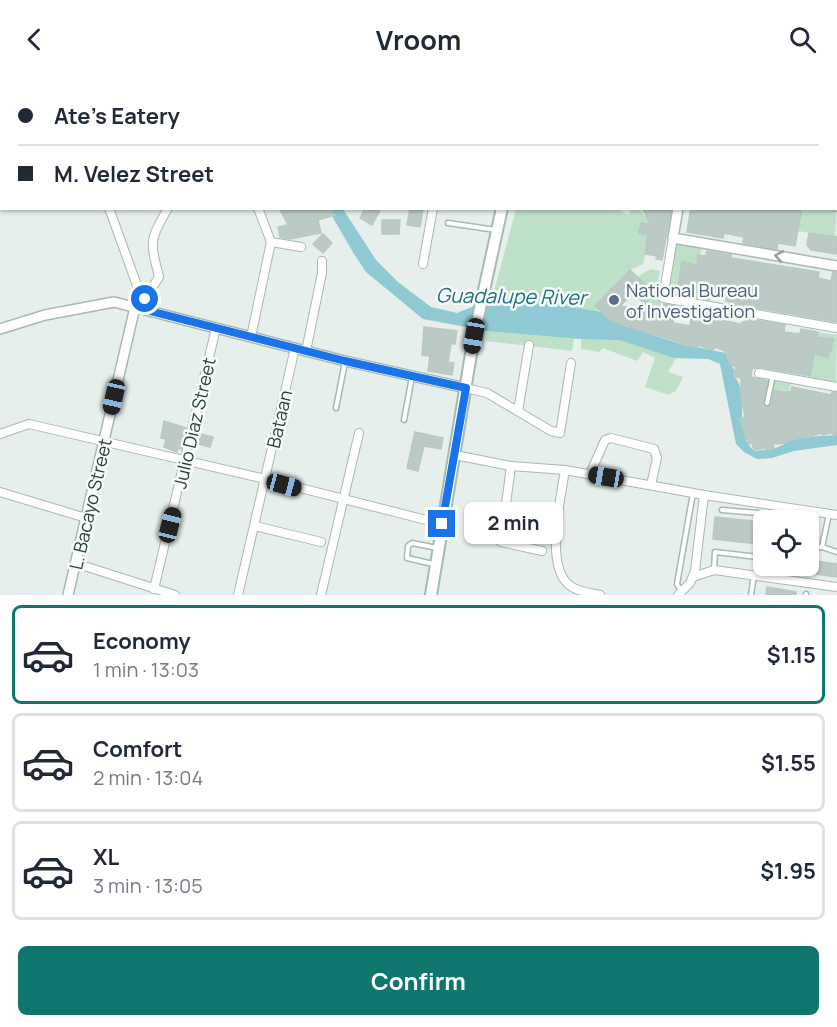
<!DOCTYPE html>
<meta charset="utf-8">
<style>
:root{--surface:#fff;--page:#f2f2f3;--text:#1f2937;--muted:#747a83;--line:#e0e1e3;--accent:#0f766e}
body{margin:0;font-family:Manrope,sans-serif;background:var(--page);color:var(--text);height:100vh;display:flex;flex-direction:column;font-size:22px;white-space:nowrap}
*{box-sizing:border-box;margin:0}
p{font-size:20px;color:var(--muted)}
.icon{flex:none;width:33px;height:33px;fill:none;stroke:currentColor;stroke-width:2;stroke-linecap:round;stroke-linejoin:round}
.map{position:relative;height:517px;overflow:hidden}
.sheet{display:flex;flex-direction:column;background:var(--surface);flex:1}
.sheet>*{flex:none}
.hud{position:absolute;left:0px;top:0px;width:837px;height:132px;box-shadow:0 2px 4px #0004;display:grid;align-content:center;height:132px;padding:0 18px;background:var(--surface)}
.buttons{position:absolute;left:753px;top:432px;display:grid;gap:12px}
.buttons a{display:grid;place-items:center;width:66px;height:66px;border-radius:9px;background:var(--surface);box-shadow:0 2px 4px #0004;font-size:30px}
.end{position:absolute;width:27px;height:27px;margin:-14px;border:8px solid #1a73e8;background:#fff;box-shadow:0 0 0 3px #fff}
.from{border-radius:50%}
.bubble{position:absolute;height:42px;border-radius:9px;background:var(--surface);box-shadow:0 2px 4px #0004;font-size:20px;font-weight:700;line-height:42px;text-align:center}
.car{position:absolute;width:18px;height:36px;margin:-18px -9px;border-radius:8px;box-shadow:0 0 4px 2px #0007;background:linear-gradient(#222 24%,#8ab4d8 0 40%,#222 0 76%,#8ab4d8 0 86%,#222 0)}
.hud b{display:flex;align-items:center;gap:21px;height:57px;font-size:22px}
.hud b+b{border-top:2px solid var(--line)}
.hud i{width:15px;height:15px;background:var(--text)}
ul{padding:10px 0 0;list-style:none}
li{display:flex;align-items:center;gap:18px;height:99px;margin:0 12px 9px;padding:0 6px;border:3px solid var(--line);border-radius:9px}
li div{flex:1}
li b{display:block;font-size:22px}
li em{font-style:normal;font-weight:700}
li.selected{border-color:var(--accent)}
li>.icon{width:54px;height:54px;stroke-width:1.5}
.primary-button{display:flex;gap:12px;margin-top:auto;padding:12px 18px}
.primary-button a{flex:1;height:69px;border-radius:9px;background:var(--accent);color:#fff;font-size:24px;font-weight:700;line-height:69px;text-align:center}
header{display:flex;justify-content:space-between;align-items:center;height:78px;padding:0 18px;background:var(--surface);font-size:27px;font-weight:700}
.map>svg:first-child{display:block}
</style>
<header><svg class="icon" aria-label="back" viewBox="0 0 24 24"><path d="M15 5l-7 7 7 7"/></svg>Vroom<svg class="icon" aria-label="search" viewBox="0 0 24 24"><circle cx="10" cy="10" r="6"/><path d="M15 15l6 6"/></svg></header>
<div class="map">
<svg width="837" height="517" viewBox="0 0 837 517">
<rect width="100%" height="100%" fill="#e6efeb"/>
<g fill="#d4dfda">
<polygon points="398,0 681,0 398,2"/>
<polygon points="713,0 837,0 837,16 836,2"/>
</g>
<g fill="#bfe0c8">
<polygon points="837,129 835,159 798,153 802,131"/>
<polygon points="516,131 620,131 619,132 628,137 632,131 639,131 652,147 643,186 630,192 595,229 619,262 676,280 668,294 683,299 676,313 668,317 645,309 655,280 643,274 637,283 603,270 599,274 581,271 581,261 574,261 572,273 486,263 492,221"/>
<polygon points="676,163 703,167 697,187 682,185 677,218 664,216"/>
<polygon points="651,191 660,193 656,213 661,225 657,235 644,232 645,226 655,215 637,199"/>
<polygon points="818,254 837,257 836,305 810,300"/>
<polygon points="771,302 791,305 789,313 783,312 781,318 779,314 773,313 769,329 765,328"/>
</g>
<path fill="#8ec9d4" d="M328,131H343L376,182L398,204L431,229L457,235L492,221L566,228L601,234L625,248L681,266L726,275L735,294L734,298C751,316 732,351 754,373L773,371L787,365V363C803,359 820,358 837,357V367L794,373L772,380L757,381L744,374L736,366L720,286L708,281L674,280L619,262L581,261L488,253L423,241L366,194L354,176Z"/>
<g fill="#bbcac4" stroke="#b8c9c2" stroke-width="1.5">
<polygon points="279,130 330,130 335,137 318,142 321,155 290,161 280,159 278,149 288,147"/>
<polygon points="365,130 381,130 372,147 360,140"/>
<polygon points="410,130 423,130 420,149 407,147"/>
<polygon points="642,130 671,130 662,182 656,181 657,178 645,176 648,157 639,155 641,145 651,147"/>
<polygon points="691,130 802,130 795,168 778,165 777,171 743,165 744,159 724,155 723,160 687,154"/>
<polygon points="382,142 400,142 399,156 382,156"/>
<polygon points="809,155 837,159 837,176 811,172 807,167"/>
<polygon points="323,156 332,165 323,175 313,166"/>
<polygon points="707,173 731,177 731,180 819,194 818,200 831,203 833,194 837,195 837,244 729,225 730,224 726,223 726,219 710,216 709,222 677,216 682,184 697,187 698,177 706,178"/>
<polygon points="630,192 655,215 645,226 633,215 620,228 662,236 664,226 676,228 673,245 690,248 692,234 688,234 689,231 715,235 714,240 740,246 748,241 785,247 784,254 800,256 801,251 818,254 817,259 833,261 831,273 829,273 828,279 814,276 810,298 759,289 752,291 751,299 768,303 763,325 767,329 771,326 774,313 791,314 792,309 831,317 832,314 837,315 837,357 830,355 822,357 821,355 810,359 787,362 787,365 773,366 774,371 766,372 766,370 754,372 752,365 749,366 748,361 746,361 740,341 745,339 741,316 741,300 733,298 736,289 730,286 725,273 715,269 713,272 697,267 697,270 681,266 681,265 673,262 625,248 609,241 595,228"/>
<polygon points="424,249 457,253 455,266 451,266 448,284 454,285 452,297 428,293 430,278 422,277"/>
<polygon points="164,343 186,350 181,371 178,370 177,374 164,369 166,361 161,360"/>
<polygon points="415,354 443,360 441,371 424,368 418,393 407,390"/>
<polygon points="197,355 213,359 210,369 195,365"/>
<polygon points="715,439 762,444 759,466 713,461"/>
<polygon points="808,482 837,486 837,499 802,494 803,488 808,488"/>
<polygon points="767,509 796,514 796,517 766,517"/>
</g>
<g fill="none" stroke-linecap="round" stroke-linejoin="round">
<g stroke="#a8b8b2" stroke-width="7">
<g id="service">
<polyline points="466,0 466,2"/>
<polyline points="315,2 317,0"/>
<polyline points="442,2 442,0"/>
<polyline points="560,2 561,0"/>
<polyline points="836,37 837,37"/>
<polyline points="448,145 496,152"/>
<polyline points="767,325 773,297"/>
<polyline points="336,330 345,284"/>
<polyline points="404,342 412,299"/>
<polyline points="722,432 758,435 764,437 765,442"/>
<polyline points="829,436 822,469 837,474"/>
<polyline points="808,470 822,469"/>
<polyline points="433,486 407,480 408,468 412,465 437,470"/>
<polyline points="714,492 715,474 758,479 762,478 764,473"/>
<polyline points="775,500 786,488"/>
<polyline points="681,513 677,506 693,415"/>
<polyline points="751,517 754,497"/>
<polyline points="806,517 806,516"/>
</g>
</g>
<g stroke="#a8b8b2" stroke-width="10">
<g id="minor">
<polyline points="329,0 330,2"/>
<polyline points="396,2 397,0"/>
<polyline points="109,130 143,224"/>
<polyline points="673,160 663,220 837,250"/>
<polyline points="271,164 301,169"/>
<polyline points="423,186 433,130"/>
<path d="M146,232L143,224L159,199C150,162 149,164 168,130"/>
<polyline points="251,259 271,164 258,130"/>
<polyline points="306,273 322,195 322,183"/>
<polyline points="759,295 837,309"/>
<polyline points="466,310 487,315 551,353 560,355 571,285"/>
<polyline points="518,333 529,267"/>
<polyline points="0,356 29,346 265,401 442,446"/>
<polyline points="455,377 511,388 565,392 704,417 837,437"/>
<polyline points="511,388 501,464 542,473"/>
<path d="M565,392C561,419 543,492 572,509C580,514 591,515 600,517"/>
<polyline points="590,396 605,362 611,360 654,371 657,380 651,407"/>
<polyline points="0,414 86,440"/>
<polyline points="255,448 321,464"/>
<polyline points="75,485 175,517"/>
<polyline points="693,499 714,492 837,509"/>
<polyline points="154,511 216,250"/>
<polyline points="238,517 295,270"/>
<polyline points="321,517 359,355"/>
<polyline points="678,517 690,505 695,493 704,417"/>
</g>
</g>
<g stroke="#a8b8b2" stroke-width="12">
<g id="tertiary">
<polyline points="836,128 837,128"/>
<polyline points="678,130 673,160 837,188"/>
<polyline points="0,251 45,237 114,224 345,283 466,310"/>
<polyline points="68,517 135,229"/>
</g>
</g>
<g stroke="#a4bbb3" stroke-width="14">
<g id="secondary">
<polyline points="690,1 695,2"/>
<polyline points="836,24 837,24"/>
<polyline points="836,45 837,45"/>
<polyline points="431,517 474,258 502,130"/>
</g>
</g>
<use href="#service" stroke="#fff" stroke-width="4"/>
<use href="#minor" stroke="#fff" stroke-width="8"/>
<use href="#tertiary" stroke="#fff" stroke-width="9"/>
<use href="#secondary" stroke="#fff" stroke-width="10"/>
</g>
<defs><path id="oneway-chevron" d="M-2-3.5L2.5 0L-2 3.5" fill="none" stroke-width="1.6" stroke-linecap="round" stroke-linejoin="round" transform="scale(1.5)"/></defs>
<use stroke="#92a09c" href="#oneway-chevron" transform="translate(779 178) rotate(-170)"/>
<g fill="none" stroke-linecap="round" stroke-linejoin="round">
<polyline stroke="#1a73e8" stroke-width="8" points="145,221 143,224 146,232 345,283 466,310 442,446"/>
</g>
<circle fill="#5c6f8a" stroke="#f7fbf9" stroke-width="2" cx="614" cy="222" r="6"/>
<g text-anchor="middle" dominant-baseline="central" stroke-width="5" stroke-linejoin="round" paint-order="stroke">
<g font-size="18" fill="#4e5e75" stroke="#f7fbf9" text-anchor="start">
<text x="626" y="212">National Bureau<tspan x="626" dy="21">of Investigation</tspan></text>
</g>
<g font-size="18" fill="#24423a" stroke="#f7fbf9">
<text transform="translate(279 341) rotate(-77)">Bataan</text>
<text transform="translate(194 345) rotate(-77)">Julio Diaz Street</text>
<text transform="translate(90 426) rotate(-77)">L. Bacayo Street</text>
</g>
<g font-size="20" font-style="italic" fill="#1c6f80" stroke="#f7fbf9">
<text transform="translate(511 218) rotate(1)">Guadalupe River</text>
</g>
</g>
</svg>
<div class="buttons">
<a><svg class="icon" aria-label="locate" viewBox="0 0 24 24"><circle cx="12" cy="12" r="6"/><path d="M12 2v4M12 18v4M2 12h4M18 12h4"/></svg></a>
</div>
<i class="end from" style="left:145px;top:221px"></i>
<i class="end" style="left:442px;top:446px"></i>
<div class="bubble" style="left:464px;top:424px;width:99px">2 min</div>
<i class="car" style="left:474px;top:258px;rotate:190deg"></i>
<i class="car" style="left:114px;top:319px;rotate:193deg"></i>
<i class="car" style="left:606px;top:399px;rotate:280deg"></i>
<i class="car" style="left:284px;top:407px;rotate:105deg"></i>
<i class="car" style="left:170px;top:447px;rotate:14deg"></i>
<div class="hud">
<b><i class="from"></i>Ate's Eatery</b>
<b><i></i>M. Velez Street</b>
</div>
</div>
<section class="sheet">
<ul>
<li class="selected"><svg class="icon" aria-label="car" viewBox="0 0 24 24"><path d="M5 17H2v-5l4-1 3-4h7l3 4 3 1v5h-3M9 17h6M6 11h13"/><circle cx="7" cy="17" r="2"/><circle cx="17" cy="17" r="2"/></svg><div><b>Economy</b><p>1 min · 13:03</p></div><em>$1.15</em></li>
<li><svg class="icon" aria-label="car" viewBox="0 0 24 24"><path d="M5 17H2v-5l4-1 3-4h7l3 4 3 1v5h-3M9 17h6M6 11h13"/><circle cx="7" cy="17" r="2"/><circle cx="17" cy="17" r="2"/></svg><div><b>Comfort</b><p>2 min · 13:04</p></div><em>$1.55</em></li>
<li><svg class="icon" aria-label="car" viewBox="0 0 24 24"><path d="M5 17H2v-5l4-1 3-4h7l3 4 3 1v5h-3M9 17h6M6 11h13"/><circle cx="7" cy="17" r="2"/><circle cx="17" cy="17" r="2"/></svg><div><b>XL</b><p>3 min · 13:05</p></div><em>$1.95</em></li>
</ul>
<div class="primary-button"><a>Confirm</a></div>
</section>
